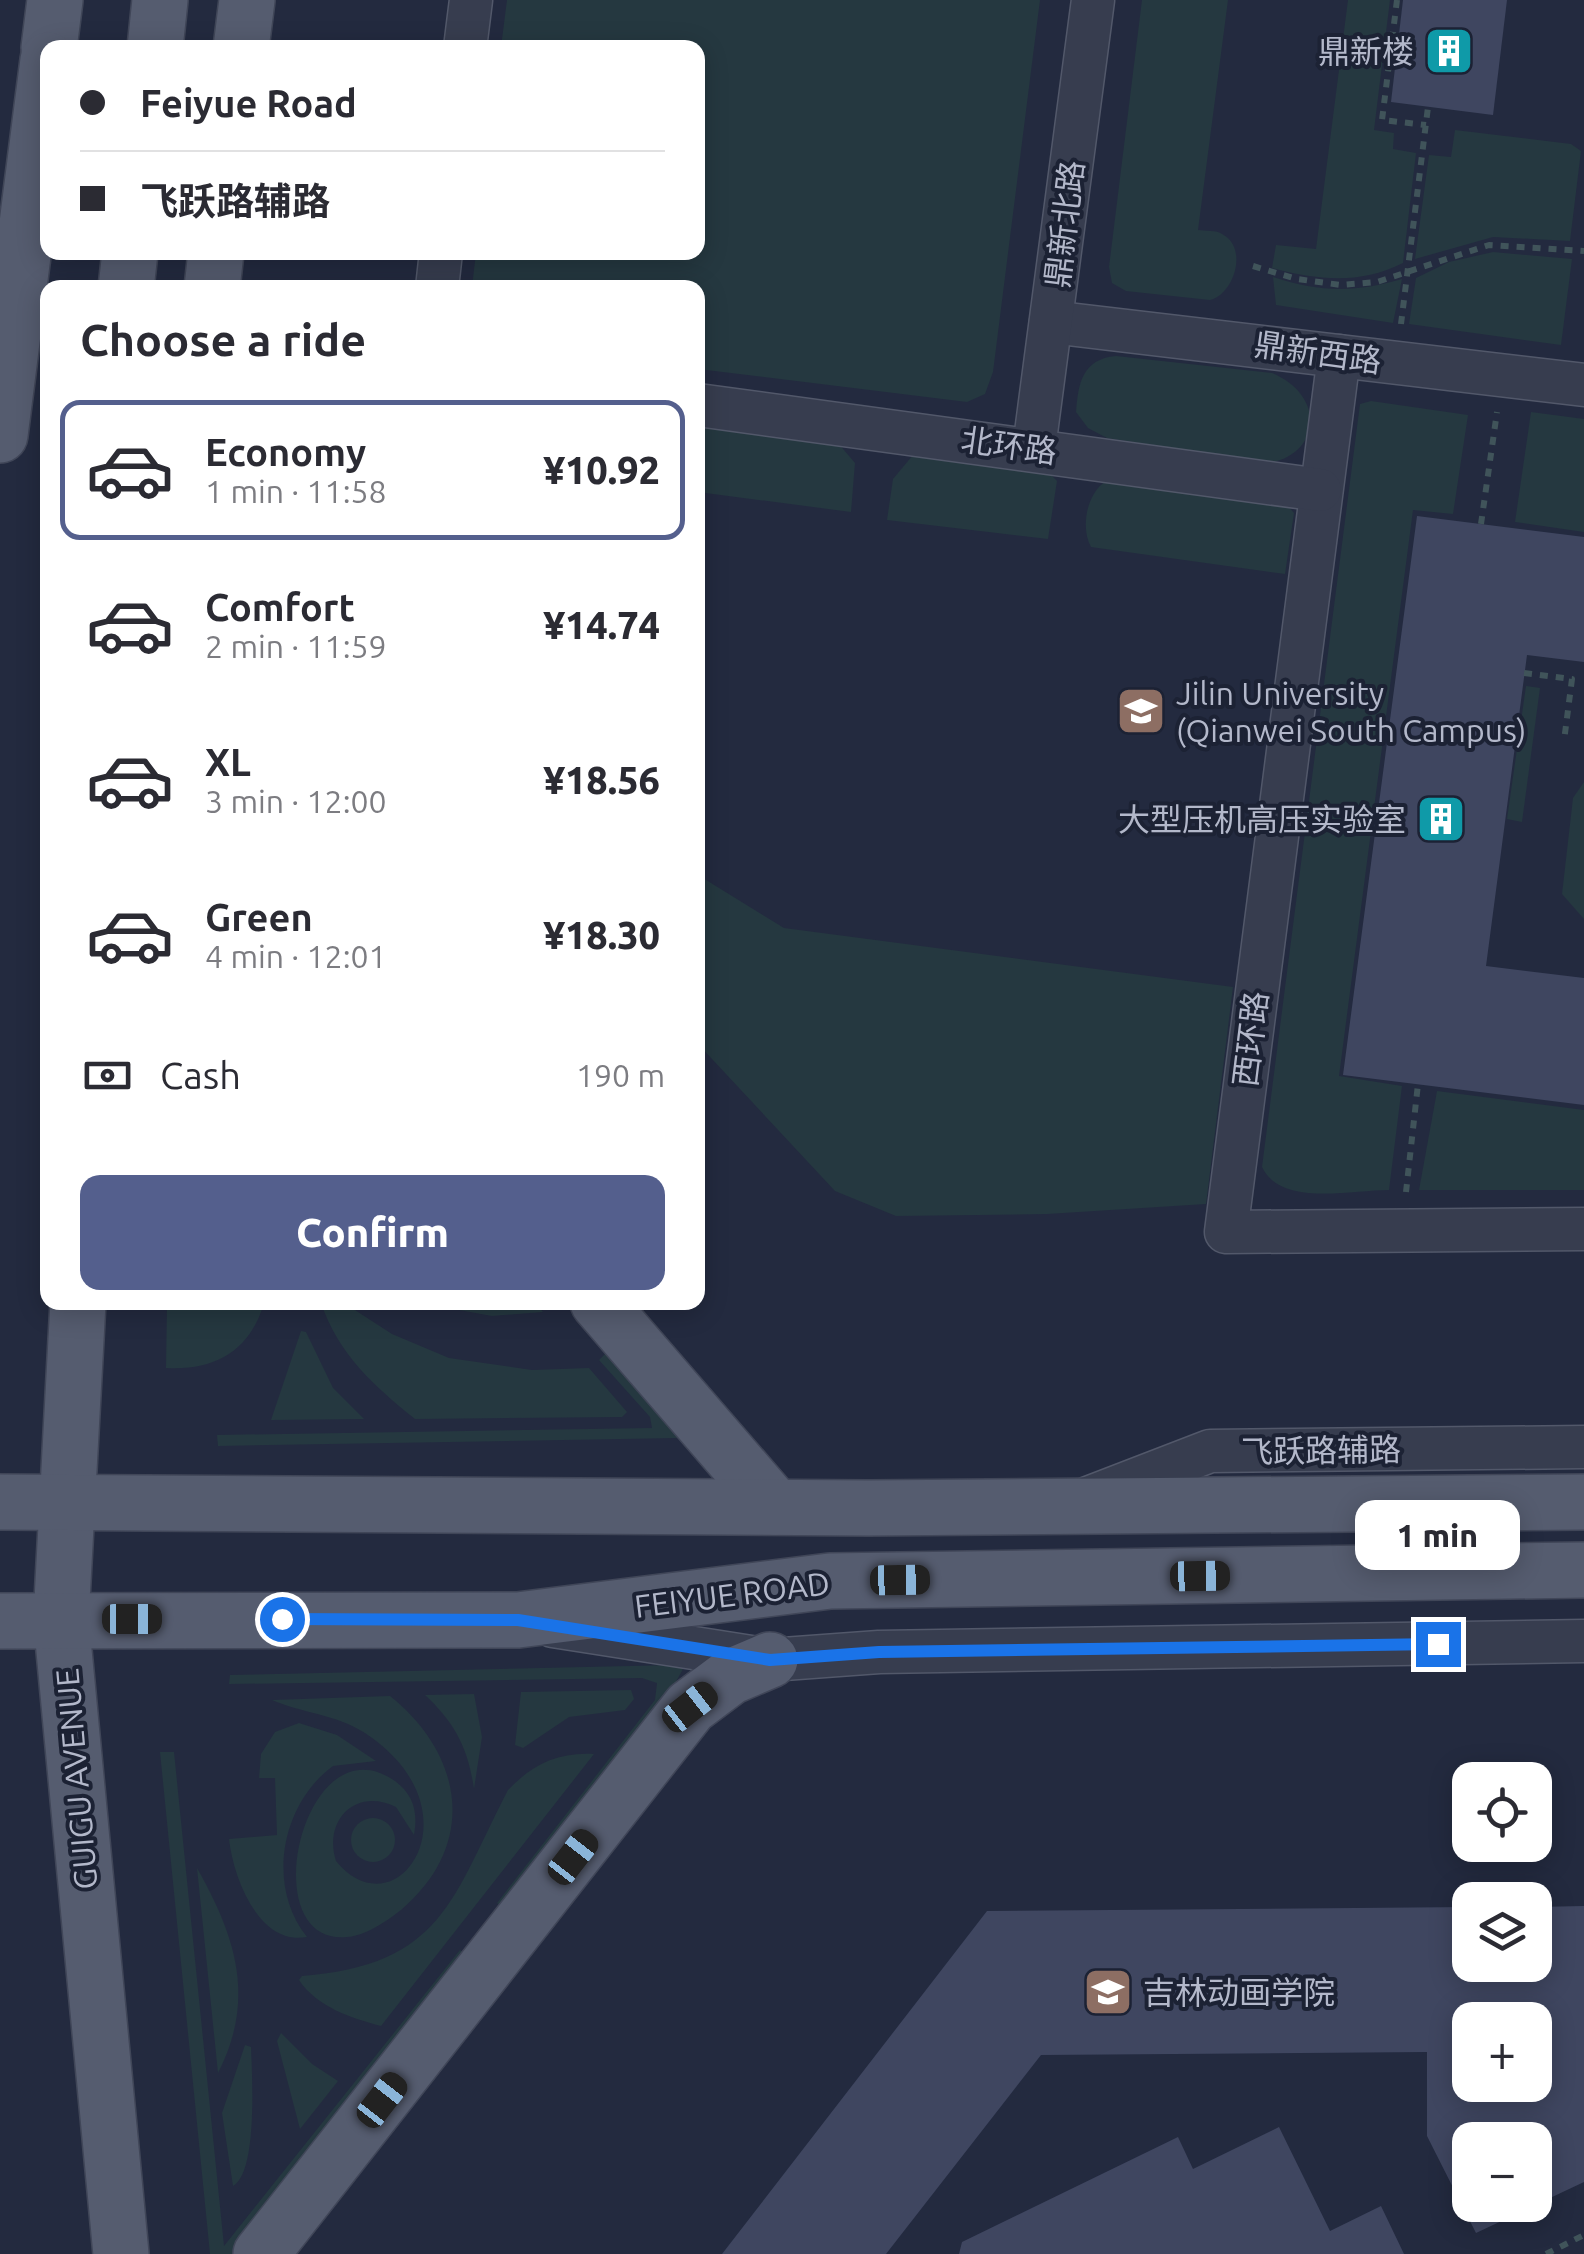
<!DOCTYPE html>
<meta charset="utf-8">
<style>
:root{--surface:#fff;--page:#f7f7f7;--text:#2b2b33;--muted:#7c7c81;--line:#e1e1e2;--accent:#545f8d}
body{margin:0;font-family:Ubuntu,"Noto Sans SC",sans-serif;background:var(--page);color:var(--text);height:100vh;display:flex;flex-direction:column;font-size:38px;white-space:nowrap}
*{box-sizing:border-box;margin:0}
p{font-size:32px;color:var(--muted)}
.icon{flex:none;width:55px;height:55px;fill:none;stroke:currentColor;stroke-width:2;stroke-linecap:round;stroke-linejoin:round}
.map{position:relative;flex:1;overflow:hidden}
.panel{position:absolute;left:40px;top:280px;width:665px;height:1030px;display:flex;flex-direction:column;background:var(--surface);border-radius:20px;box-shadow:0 5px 25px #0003}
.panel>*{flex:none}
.banner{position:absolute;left:40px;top:40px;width:665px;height:220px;border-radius:20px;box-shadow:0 5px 25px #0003;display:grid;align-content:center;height:220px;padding:0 40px;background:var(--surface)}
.fabs{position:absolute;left:1452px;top:1762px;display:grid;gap:20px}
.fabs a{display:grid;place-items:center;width:100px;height:100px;border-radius:20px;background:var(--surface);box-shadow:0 5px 25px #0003;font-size:50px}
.end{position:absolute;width:45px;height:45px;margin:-22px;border:12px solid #1a73e8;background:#fff;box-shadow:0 0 0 5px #fff}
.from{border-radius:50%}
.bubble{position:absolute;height:70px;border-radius:20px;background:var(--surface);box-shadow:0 5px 25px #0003;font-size:32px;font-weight:800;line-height:70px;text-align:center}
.car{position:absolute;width:30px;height:60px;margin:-30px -15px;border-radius:12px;box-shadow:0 0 8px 2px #0007;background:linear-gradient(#222 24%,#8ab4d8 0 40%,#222 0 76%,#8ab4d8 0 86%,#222 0)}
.banner b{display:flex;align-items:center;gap:35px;height:95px;font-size:38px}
.banner b+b{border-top:2px solid var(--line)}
.banner i{width:25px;height:25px;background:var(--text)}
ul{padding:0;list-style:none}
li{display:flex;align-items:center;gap:30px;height:140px;margin:0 20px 15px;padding:0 20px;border:5px solid transparent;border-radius:20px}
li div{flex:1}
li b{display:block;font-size:38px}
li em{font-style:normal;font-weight:800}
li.selected{border-color:var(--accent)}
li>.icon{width:90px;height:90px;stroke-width:1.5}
h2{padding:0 40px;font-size:45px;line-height:120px}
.pay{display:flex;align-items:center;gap:25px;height:110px;padding:0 40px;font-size:38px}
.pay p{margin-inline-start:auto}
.button{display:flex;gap:20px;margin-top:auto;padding:20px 40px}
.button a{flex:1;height:115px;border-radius:20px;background:var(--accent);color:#fff;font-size:40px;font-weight:800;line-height:115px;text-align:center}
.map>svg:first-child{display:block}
</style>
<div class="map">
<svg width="1584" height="2254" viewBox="0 0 1584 2254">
<rect width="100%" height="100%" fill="#232a3f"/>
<g fill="#253840">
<polygon points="507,0 1040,0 993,372 985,394 967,402 698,369 698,288 472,287 476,253 698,252 698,48 501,47"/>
<path d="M1142,0H1228L1198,230C1205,231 1217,230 1222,234C1249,248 1234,294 1210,300L1126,291L1112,283L1109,267Z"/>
<path d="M1348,0H1390L1374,130L1394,133L1393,149L1416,153L1403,263C1359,285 1318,280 1272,268L1276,245L1316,249Z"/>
<polygon points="1455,130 1571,144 1581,151 1570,241 1493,237 1415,259 1429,155 1451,157"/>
<polygon points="1493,252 1572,259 1561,345 1409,324 1416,278 1449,262"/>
<path d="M1273,277C1319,292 1355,293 1402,279L1393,323L1276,305Z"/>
<path d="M1116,356L1272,373C1325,395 1322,453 1269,463L1107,438L1088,428L1076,412C1078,384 1082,359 1116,356Z"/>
<path d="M1371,401L1468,415L1453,514L1413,510L1339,1076L1402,1086L1389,1190C1350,1190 1281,1207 1262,1167L1360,404Z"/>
<polygon points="1531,412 1584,419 1584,532 1515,522"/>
<polygon points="698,425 838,443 855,463 851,512 698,492"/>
<polygon points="913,455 1050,474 1057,481 1048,539 887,520 893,479"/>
<path d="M1106,481L1288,506L1294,513L1285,574L1091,547C1080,527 1087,493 1106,481Z"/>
<polygon points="1526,686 1540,688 1522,822 1507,819"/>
<polygon points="1584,782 1584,919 1562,894 1573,798"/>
<polygon points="698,875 784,928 1233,987 1206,1204 1047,1214 896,1216 835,1191 698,1044"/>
<polygon points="1437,1091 1584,1110 1584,1190 1419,1190"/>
<path d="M167,1303V1302L264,1303C250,1351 215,1371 166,1368Z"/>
<path d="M321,1303H344L392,1334L449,1358L532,1370L589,1368L627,1412L622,1417L415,1419C373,1385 339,1355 321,1303Z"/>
<polygon points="421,1303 535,1303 543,1312 492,1316"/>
<polygon points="301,1331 306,1332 333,1388 364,1419 271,1420"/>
<polygon points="606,1353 678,1433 677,1438 218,1446 217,1435 652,1428 650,1417 599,1360"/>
<polygon points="675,1665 683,1669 663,1705 505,1909 497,1903 655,1700 657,1683 642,1678 229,1684 230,1675"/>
<polygon points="631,1690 634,1699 625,1710 569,1717 523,1748 515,1745 521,1692"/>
<path d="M474,1694L482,1737L474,1789C468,1748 455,1723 425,1695Z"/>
<path d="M390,1696C464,1755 478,1845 401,1910C387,1921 365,1936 347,1937C251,1946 304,1717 395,1781C414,1795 418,1813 414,1835L396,1807C356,1787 323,1820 336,1861C396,1935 483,1811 365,1733C336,1714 301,1713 272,1700Z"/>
<path d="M299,1723L337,1735L376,1761L333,1766C281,1804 266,1886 307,1937C258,1946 233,1876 229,1839L277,1835L275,1778H259L261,1754L275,1732Z"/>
<polygon points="160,1752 174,1752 224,2246 460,1950 467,1956 232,2254 210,2254"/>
<path d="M594,1754L381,2026C351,2018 317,2007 299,1980L302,1976C443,1965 452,1898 508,1790C533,1764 558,1752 594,1754Z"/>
<circle cx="373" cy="1840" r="22"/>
<path d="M197,1868C236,1937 256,1999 218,2073Z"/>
<polygon points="281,2033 312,2064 338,2081 300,2129 277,2041"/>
<path d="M245,2045L251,2047C252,2075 258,2172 233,2186L222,2113Z"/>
</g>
<g fill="#3f4660" fill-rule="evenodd">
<polygon points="1403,0 1507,0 1493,115 1391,102"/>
<polygon points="1417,516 1584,537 1584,662 1527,655 1486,966 1584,978 1584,1105 1343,1075"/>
<path d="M1584,1906V2182L1476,2233L1427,2136V2052L1041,2055L886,2254H722L987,1911L1470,1907V1965H1535V1907ZM1470,2020H1535V2085H1470ZM1470,2140H1535V2205H1470Z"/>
<polygon points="1279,2127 1330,2231 1381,2206 1404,2254 959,2254 962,2242 1178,2137 1193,2169"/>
</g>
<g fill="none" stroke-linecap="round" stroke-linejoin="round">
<g stroke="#52586a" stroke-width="45">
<g id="minor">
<polyline points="465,48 471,0"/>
<polyline points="437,288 441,252"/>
<polyline points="1051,322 1584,385"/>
<polyline points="1339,356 1226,1232 1584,1229"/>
<polyline points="698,405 1320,490"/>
<polyline points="1034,448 1093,0"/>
<polyline points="1088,1498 1210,1451 1584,1447"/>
<polyline points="553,1626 770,1660 879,1652 1584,1641"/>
</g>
</g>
<g stroke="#404658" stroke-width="58">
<g id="major">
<polyline points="49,48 55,0"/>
<polyline points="155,48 160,0"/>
<polyline points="241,48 247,0"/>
<polyline points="126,288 130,252"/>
<polyline points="212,288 216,252"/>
<polyline points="0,435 48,60"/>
<polyline points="78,1302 61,1619 121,2254"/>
<polyline points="598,1302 775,1507"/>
<polyline points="0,1502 869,1508 1584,1502"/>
<polyline points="0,1621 518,1620 830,1581 1584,1570"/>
<polyline points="261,2254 690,1707 730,1677 770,1660"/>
</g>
</g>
<g stroke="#40545a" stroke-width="6" stroke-dasharray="8 8" stroke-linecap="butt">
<polyline points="1397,0 1382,120 1426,125"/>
<polyline points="1253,266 1297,279 1341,285 1377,282 1489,245 1584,251"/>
<polyline points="1401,324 1428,107"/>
<polyline points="1481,524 1497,412"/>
<polyline points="1524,673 1572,679 1564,741"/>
<polyline points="1406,1192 1418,1084"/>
<polyline points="1546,2254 1584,2235"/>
</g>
<use href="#minor" stroke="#373d4f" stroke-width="42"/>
<use href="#major" stroke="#555c6f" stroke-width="55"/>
</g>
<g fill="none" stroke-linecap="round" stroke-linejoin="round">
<polyline stroke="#1a73e8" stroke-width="12" points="282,1619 518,1620 770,1660 879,1652 1438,1644"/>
</g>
<defs>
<g id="building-square" transform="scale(2.5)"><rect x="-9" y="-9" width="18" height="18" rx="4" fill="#0f9aa8" stroke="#1c2234"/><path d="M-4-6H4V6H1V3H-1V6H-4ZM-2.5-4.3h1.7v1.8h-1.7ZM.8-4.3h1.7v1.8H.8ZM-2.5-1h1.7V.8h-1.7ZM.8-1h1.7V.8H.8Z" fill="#fff"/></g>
<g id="university-square" transform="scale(2.5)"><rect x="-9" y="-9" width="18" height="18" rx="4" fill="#8d6e63" stroke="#1c2234"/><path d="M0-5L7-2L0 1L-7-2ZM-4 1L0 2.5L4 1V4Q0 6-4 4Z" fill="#fff"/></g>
</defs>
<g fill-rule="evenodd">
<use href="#building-square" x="1449" y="51"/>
<use href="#university-square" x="1141" y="711"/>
<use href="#building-square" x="1441" y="819"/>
<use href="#university-square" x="1108" y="1992"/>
</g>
<g text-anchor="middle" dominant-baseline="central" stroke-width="8" stroke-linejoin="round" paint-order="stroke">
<g font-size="32" fill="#b3b8ca" stroke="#1c2234" text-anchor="end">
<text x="1414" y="51">鼎新楼</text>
<text x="1176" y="693" text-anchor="start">Jilin University<tspan x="1176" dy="37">(Qianwei South Campus)</tspan></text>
<text x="1406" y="819">大型压机高压实验室</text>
<text x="1143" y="1992" text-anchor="start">吉林动画学院</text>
</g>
<g font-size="32" fill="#b3b8ca" stroke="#1c2234">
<text transform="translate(1064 224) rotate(-83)">鼎新北路</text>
<text transform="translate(1318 352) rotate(8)">鼎新西路</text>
<text transform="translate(1009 445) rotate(8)">北环路</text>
<text transform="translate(1250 1039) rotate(-83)">西环路</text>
<text transform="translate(1321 1450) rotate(-1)">飞跃路辅路</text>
<text transform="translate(732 1594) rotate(-7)">FEIYUE ROAD</text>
<text transform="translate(76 1779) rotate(-95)">GUIGU AVENUE</text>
</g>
</g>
</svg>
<div class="fabs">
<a><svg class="icon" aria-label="locate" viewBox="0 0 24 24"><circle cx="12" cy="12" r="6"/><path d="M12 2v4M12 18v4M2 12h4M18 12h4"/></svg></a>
<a><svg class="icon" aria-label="layers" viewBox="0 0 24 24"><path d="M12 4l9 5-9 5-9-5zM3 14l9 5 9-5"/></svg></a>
<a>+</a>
<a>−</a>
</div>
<i class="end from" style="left:282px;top:1619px"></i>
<i class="end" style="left:1438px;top:1644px"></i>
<div class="bubble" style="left:1355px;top:1500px;width:165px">1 min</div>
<i class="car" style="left:1200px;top:1576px;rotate:89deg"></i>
<i class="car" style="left:900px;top:1580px;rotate:89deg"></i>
<i class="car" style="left:132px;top:1619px;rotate:90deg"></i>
<i class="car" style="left:690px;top:1707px;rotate:52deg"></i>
<i class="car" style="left:573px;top:1857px;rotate:38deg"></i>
<i class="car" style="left:382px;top:2100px;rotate:38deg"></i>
<div class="banner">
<b><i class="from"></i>Feiyue Road</b>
<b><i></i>飞跃路辅路</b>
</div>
<section class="panel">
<h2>Choose a ride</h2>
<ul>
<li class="selected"><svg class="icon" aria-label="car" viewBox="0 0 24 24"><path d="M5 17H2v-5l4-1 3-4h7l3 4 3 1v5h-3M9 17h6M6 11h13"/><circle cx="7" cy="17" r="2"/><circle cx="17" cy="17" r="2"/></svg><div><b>Economy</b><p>1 min · 11:58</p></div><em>¥10.92</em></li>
<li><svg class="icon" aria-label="car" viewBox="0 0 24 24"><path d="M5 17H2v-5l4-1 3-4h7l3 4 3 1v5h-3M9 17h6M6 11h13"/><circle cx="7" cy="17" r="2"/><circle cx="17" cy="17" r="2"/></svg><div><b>Comfort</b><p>2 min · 11:59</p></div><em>¥14.74</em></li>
<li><svg class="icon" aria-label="car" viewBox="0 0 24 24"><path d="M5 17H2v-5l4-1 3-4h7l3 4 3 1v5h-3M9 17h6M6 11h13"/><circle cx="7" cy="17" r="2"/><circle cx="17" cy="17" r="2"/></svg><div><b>XL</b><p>3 min · 12:00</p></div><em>¥18.56</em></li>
<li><svg class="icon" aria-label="car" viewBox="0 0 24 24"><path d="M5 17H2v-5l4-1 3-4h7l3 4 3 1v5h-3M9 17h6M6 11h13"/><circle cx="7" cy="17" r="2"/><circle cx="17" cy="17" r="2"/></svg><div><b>Green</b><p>4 min · 12:01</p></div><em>¥18.30</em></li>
</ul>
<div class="pay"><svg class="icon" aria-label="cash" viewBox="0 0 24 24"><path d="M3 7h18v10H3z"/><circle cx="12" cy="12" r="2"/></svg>Cash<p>190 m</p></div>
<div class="button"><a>Confirm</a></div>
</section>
</div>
